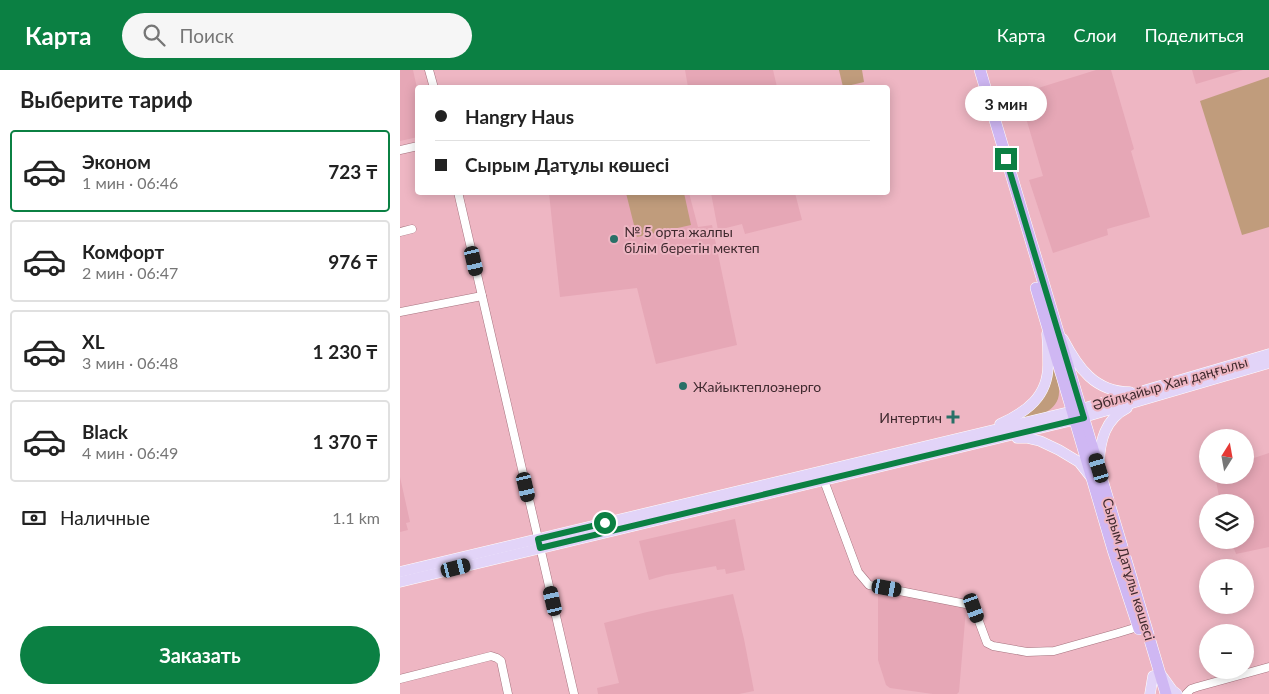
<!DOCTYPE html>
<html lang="ru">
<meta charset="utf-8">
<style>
:root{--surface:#fff;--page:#f6f6f6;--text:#222;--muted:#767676;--line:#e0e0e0;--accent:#0b8043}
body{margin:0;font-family:Lato,sans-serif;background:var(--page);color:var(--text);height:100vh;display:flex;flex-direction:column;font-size:19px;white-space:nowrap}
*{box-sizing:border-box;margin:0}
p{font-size:16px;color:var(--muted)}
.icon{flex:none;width:28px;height:28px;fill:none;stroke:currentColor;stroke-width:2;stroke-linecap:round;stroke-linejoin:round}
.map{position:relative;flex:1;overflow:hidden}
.drawer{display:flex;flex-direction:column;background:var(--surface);width:400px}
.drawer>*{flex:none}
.hud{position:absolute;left:15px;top:15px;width:475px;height:110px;border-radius:5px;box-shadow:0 2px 12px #0003;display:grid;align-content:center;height:110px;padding:0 20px;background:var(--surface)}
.needle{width:32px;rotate:11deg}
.tools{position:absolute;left:799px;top:359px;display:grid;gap:10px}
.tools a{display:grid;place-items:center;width:55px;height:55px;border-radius:50%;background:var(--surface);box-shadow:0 2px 12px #0003;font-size:25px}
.end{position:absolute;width:22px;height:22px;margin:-11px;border:6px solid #0b8043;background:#fff;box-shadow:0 0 0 2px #fff}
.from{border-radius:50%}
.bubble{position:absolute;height:35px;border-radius:18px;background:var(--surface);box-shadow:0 2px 12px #0003;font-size:16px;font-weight:700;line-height:35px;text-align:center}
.car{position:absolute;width:15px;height:30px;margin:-15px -8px;border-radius:6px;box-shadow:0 0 4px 1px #0007;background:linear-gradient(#222 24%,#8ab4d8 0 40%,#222 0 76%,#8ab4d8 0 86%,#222 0)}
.hud b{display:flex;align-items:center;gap:18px;height:48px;font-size:19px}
.hud b+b{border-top:1px solid var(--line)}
.hud i{width:12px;height:12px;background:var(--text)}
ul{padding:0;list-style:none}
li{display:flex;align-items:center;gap:15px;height:82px;margin:0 10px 8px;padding:0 10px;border:2px solid var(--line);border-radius:5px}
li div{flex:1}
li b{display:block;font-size:19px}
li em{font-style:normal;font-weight:700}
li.on{border-color:var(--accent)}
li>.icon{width:45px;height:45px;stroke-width:1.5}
h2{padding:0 20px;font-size:22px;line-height:60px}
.pay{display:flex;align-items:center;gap:12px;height:55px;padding:0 20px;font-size:19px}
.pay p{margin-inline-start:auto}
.action{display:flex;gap:10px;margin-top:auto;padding:10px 20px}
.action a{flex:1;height:58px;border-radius:30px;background:var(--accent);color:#fff;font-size:20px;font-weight:700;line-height:58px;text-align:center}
header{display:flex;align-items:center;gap:30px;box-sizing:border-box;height:70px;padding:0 25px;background:var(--accent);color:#fff}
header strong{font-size:24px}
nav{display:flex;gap:28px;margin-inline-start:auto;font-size:18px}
.search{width:350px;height:45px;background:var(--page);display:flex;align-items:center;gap:12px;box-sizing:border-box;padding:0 18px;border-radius:28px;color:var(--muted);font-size:19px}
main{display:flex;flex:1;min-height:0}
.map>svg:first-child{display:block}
</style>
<header>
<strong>Карта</strong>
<div class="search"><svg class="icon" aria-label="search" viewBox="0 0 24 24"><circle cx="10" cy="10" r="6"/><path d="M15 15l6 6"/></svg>Поиск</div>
<nav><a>Карта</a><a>Слои</a><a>Поделиться</a></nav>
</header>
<main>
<section class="drawer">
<h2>Выберите тариф</h2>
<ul>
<li class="on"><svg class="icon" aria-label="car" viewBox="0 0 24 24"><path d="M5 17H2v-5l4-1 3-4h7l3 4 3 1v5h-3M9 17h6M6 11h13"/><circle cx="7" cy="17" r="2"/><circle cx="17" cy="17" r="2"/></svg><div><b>Эконом</b><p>1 мин · 06:46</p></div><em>723 ₸</em></li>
<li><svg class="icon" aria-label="car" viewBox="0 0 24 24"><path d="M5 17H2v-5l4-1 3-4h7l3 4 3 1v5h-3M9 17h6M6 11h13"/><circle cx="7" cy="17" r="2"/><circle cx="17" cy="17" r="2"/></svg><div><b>Комфорт</b><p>2 мин · 06:47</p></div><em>976 ₸</em></li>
<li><svg class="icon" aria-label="car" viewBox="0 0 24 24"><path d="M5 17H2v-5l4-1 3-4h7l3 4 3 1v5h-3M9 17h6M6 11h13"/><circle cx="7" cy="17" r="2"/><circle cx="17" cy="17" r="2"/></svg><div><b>XL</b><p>3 мин · 06:48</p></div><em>1 230 ₸</em></li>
<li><svg class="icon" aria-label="car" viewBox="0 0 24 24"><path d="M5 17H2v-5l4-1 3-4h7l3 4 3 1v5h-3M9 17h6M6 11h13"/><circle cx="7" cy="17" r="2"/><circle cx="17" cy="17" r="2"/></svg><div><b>Black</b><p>4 мин · 06:49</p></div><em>1 370 ₸</em></li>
</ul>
<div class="pay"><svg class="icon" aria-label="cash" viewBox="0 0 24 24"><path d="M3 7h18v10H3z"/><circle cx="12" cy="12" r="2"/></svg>Наличные<p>1.1 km</p></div>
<div class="action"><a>Заказать</a></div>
</section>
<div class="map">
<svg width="869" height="624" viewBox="0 0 869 624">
<rect width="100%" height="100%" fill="#eeb6c3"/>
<g fill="#e6a7b6">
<polygon points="0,0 13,0 17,18 18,67 0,71"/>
<polygon points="285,0 373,0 377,17 288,17"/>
<polygon points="696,0 711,0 734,79 731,81 750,147 707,159 708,165 653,183 629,110 643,106 619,24"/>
<polygon points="792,0 843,0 796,14"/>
<polygon points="149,123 289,123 298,157 312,155 337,275 256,294 237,218 160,227"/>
<polygon points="311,123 395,123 402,150 345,164 342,154 318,160"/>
<polygon points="869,383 869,477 836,484 831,470 845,470 845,432 820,432 815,405 845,405 845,391"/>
<polygon points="0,407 10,452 6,453 8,460 0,462"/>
<polygon points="335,449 345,500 326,504 325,499 317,500 316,496 266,505 249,510 239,471"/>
<polygon points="482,521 563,536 566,539 559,622 557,624 533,624 490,618 486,615 478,590 478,524"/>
<polygon points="333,524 344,569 354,621 339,624 198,624 197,618 219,613 204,553 247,542"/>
</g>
<g fill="#c09c7c">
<polygon points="439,0 462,0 464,12 443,17"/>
<polygon points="869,7 869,157 842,165 800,31"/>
<polygon points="226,123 284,123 291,155 237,167"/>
<path d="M651,292C653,300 658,310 659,319C661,346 628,348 609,353L627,343Z"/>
</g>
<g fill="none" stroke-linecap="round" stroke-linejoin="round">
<g stroke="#a6737f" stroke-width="9">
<g id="minor">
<polyline points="29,0 34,18"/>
<polyline points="0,80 18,76"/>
<polyline points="58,122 174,624"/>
<polyline points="0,162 12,159"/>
<polyline points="0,242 82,226"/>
<polyline points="421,407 426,416 458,502 469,515 571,535 574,538 587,573 593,576 627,582 654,581 718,563 741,556"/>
<polyline points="0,609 91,586 97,588 101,591 108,624"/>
<polyline points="786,624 791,619 797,617 869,597"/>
</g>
</g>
<g stroke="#fff" stroke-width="11">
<g id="major">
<path d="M663,269C678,298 695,322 730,322"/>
<path d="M600,354C626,342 648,327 648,295C648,285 648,274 647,264"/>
<polyline points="617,368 627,368 640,371 659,380 679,392 690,406"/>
<path d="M699,393C700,371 705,349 727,338"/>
<polyline points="0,502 681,339 869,284"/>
<polyline points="0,512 674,350 869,293"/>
<polyline points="762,606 772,620 777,624"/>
<polyline points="750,624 753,606"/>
</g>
</g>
<g stroke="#fff" stroke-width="12">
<g id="highway">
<polyline points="580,0 766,624"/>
<polyline points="636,218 713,480 739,559"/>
</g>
</g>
<use href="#minor" stroke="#fff" stroke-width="8"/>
<use href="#major" stroke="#e2d4f8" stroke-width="10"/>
<use href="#highway" stroke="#cfb7f3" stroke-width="11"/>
</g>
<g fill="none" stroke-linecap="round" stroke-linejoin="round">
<polyline stroke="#0b8043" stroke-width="6" points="205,453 138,469 140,478 684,348 606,89"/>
</g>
<g fill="#297067" stroke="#eeb6c3" stroke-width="2">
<circle cx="214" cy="169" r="5"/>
<circle cx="283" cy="316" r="5"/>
<path d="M550.5 339.5h5v5h5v5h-5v5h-5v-5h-5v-5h5z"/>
</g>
<g text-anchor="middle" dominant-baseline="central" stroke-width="4" stroke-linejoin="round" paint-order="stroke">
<g font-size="14" fill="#3f292e" stroke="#eeb6c3" text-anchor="start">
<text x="224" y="161">№ 5 орта жалпы<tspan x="224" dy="16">білім беретін мектеп</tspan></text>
<text x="293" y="316">Жайыктеплоэнерго</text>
<text x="542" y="347" text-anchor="end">Интертич</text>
</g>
<g font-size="14" fill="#3f292e" stroke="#eeb6c3">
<text transform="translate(770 313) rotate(-16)">Әбілқайыр Хан даңғылы</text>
<text transform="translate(729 499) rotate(73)">Сырым Датұлы көшесі</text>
</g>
</g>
</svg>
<div class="tools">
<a><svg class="needle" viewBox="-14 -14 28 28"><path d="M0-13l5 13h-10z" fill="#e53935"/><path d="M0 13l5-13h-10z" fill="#767676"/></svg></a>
<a><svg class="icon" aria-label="layers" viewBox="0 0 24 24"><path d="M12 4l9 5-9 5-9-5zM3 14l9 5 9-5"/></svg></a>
<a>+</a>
<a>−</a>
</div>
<i class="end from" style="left:205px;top:453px"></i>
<i class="end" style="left:606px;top:89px"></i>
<div class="bubble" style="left:565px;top:16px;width:82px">3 мин</div>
<i class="car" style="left:74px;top:191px;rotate:167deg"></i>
<i class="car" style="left:699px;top:398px;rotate:343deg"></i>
<i class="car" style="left:126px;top:417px;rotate:167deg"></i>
<i class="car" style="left:56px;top:498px;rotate:76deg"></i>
<i class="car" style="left:487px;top:518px;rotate:100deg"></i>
<i class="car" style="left:153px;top:531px;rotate:347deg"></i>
<i class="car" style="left:574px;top:538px;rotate:160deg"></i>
<div class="hud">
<b><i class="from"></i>Hangry Haus</b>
<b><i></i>Сырым Датұлы көшесі</b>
</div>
</div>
</main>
